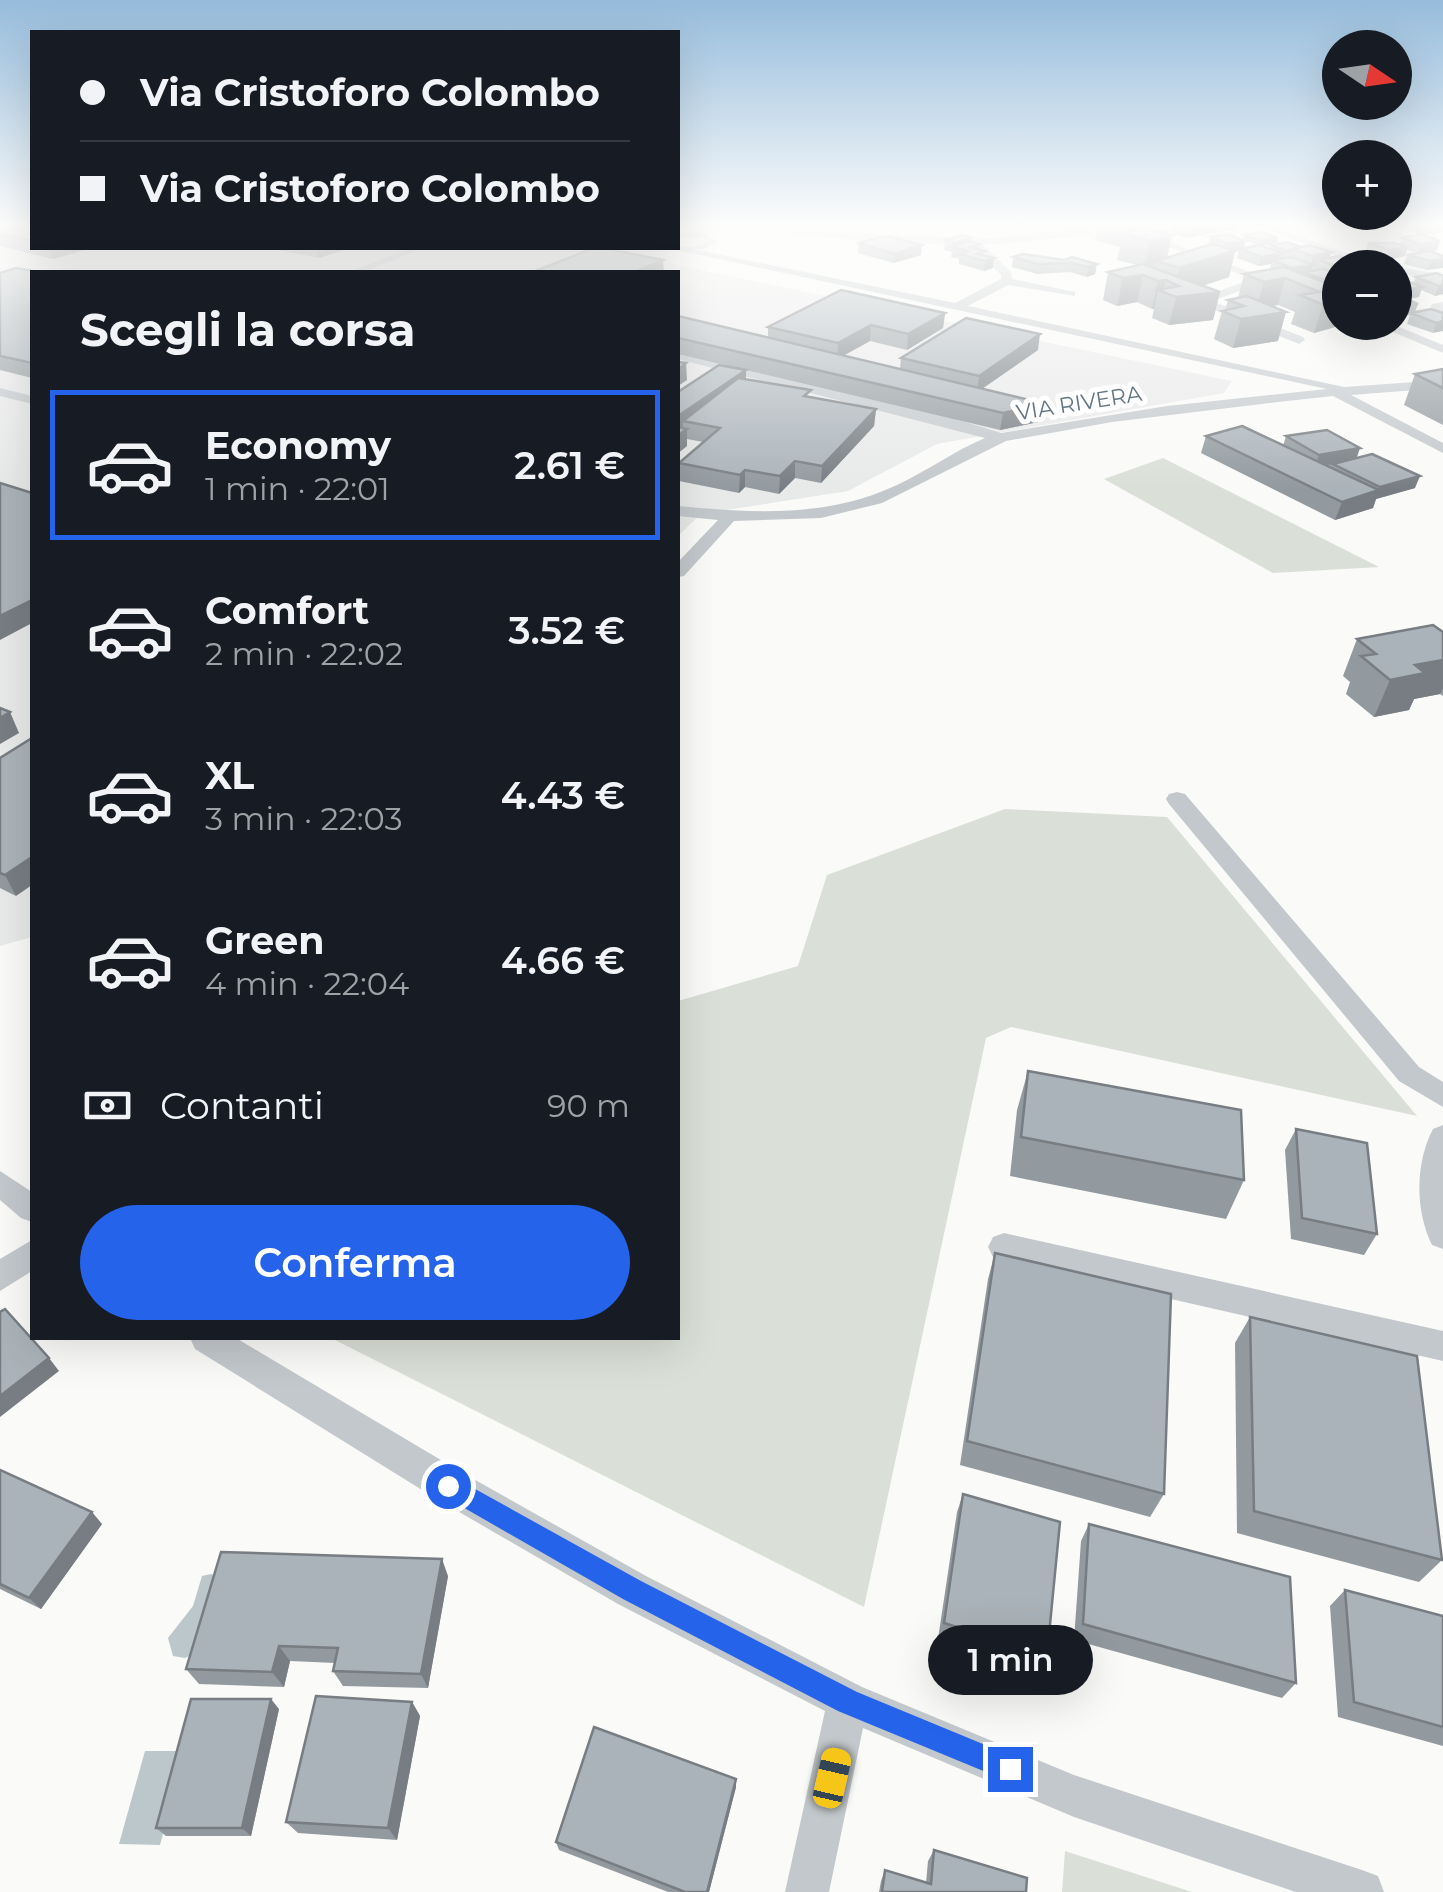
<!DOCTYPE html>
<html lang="it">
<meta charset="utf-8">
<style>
:root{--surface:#171b24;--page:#242831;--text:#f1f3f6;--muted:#9ea1a6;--line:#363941;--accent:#2563eb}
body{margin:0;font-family:Montserrat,sans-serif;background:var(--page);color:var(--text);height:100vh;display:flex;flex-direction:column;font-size:38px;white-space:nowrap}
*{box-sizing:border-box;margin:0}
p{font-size:32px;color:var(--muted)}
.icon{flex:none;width:55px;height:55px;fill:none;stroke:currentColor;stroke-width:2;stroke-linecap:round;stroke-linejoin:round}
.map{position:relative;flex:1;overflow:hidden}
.sheet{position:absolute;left:30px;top:270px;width:650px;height:1070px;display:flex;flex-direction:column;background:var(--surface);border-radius:0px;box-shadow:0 10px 40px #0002}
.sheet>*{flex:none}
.guide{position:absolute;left:30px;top:30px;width:650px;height:220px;border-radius:0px;box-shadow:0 10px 40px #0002;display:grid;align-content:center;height:220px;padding:0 50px;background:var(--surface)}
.needle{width:65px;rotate:103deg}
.tools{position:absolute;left:1322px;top:30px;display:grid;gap:20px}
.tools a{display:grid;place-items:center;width:90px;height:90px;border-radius:50%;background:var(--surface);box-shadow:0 10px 40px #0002;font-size:50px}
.end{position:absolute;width:45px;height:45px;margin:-22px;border:12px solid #2563eb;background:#fff;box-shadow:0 0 0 5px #fff}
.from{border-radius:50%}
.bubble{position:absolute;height:70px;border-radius:35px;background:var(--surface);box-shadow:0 10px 40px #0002;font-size:32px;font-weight:600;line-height:70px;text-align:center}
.car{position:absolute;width:30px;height:60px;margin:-30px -15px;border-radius:12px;box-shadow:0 0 8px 2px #0007;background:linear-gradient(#f5c518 24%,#345 0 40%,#f5c518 0 76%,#345 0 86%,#f5c518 0)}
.guide b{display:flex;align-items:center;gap:35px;height:95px;font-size:38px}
.guide b+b{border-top:2px solid var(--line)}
.guide i{width:25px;height:25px;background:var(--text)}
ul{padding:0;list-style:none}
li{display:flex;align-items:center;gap:30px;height:150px;margin:0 20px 15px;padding:0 30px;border:5px solid transparent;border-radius:0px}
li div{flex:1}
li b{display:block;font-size:38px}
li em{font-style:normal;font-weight:600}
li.active{border-color:var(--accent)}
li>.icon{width:90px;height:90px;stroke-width:1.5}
h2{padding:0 50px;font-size:45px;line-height:120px}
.pay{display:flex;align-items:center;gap:25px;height:110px;padding:0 50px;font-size:38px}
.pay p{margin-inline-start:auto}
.button{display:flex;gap:20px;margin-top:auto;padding:20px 50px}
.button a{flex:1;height:115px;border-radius:60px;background:var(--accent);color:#fff;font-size:40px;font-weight:600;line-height:115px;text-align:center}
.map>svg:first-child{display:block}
</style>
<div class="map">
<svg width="1443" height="1892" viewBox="0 0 1443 1892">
<rect width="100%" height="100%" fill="#fafaf8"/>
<polygon fill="#e8e9e9" points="0,225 32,248 595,248 1232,381 1224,393 937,444 848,491 701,514 678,536 678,272 32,272 32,937 0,946"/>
<g fill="#dadfd7">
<polygon points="1163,458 1379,567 1273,573 1104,479"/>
<polygon points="1005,809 1167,817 1417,1116 1011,1027 986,1038 864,1607 331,1338 678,1338 678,1001 798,966 827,875"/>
<polygon points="1065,1851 1192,1892 1062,1892"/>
</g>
<g fill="#bbc7cb">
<polygon points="211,1574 222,1578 202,1650 185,1658 173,1656 168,1638 193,1606 202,1576"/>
<polygon points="145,1751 185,1751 160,1845 119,1844"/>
</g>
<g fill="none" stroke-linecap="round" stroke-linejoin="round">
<path fill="#c3c8cc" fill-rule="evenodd" d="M678,233H701L716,241L704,249H673V248C683,246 699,248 709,241L700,237H678Z"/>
<g fill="#c3c8cc" fill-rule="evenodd">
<path d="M1099,225H1119L1073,237L983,245L1011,272L1012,279L1075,292V296L1008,285L968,306L1344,387L1443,380V388L1351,395L1443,443V453L1333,396L1278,402L1112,422L1006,441L882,503L821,518L734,521L684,576L678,577V562L718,520L678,516V506C752,513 828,518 897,485C927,471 954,451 985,438L678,359V351L956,419L1001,433L1167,406L1327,389L667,248L678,246L955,303L1001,279V275L971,245L864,241L775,232L780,229L990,239Z"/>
<polygon points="1253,225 1268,225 1388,268 1371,268"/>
<polygon points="1136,230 1340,305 1340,313 1262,283 1212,301 1303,337 1305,340 1299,344 1197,303 1197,299 1252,279 1136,234"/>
<polygon points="410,248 423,248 364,272 349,272"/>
<polygon points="1395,267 1443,274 1443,280 1395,273 1392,268"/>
<polygon points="1443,302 1443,313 1430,307 1432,304"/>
<polygon points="1369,322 1387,322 1443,345 1443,353"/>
<polygon points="0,388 32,396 32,404 0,396"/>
<polygon points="1177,792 1185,794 1419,1067 1443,1082 1443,1107 1399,1081 1169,804 1166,799 1169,794"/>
<path d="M1443,1125V1249L1432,1245C1415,1211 1415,1163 1433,1129Z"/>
<polygon points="0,1171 32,1192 32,1222 21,1218 0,1200"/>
<polygon points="1004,1233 1443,1331 1443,1361 1004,1261 993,1257 988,1247 993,1237"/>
<polygon points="32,1240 32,1271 0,1291 0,1259"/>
<polygon points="190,1338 236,1338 461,1472 646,1576 862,1687 1074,1775 1362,1870 1378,1876 1384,1892 1296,1892 1074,1817 863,1728 829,1892 785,1892 825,1711 618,1604 435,1498 195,1349"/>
</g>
</g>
<g fill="#929a9f">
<polygon points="0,225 32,225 32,248 91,248 53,259 0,246"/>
<polygon points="791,225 853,225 853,228 846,231 802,228"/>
<polygon points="1098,225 1147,225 1146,228 1172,235 1167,258 1208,245 1210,237 1245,241 1244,248 1258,245 1243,239 1244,235 1278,238 1277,243 1261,245 1270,249 1271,245 1301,247 1331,252 1330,257 1360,263 1359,268 1340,268 1349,323 1314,333 1291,324 1295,312 1278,305 1272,306 1278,341 1233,348 1214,339 1222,311 1225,310 1228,300 1238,298 1244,274 1270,269 1271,264 1259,266 1237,258 1239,251 1235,252 1229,277 1202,286 1220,292 1213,320 1169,325 1152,318 1154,309 1152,309 1137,302 1117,306 1103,300 1108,272 1137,265 1117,260 1120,247 1095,240"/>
<polygon points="1171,225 1237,225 1236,229 1185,238 1169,232"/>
<polygon points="1389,225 1443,226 1443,232 1424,235 1437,250 1430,251 1443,256 1427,270 1404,264 1407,255 1416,253 1407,250 1405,256 1386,260 1365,253 1368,243 1400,244 1402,238 1421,235 1408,230 1409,227 1400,228"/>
<polygon points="971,237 970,242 979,244 978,249 993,268 984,271 959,264 959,259 951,257 952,252 944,250 945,240"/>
<polygon points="859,243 922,245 921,255 893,263 858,253"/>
<polygon points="269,248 349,248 319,258"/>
<polygon points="1013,257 1064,260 1097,264 1095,274 1087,277 1070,272 1037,274 1012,267"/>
<polygon points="32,272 32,378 0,370 0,273"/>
<polygon points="1395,273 1398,281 1413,284 1416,277 1443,276 1443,294 1435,296 1421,290 1419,297 1406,299 1414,313 1443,313 1433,333 1407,324 1410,315 1395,318"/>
<polygon points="945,313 943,328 907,350 870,341 843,356 900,369 901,358 1038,350 982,389 1043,421 1000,430 678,354 678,316 768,338 768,327"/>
<polygon points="1443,369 1443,425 1404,405 1415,374"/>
<polygon points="746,370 746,379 811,398 876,409 874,426 821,483 795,478 779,494 745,487 739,493 679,481 679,463 703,442 687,439 687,446 678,453 678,392"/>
<polygon points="1206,436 1283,446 1286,436 1356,458 1415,488 1376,499 1373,508 1335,520 1201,453"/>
<polygon points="1357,639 1443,660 1443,696 1440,694 1414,699 1409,710 1374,717 1346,694 1350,682 1343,676"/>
<polygon points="0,758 16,896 0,888"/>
<polygon points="1028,1071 1244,1180 1226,1219 1010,1176 1017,1110"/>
<polygon points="1296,1129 1377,1234 1364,1255 1291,1239 1285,1150"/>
<polygon points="995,1253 1164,1494 1150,1517 960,1465 988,1279"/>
<polygon points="1250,1317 1442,1560 1419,1582 1237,1533 1235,1343"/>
<polygon points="0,1470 102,1524 41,1609 0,1589"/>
<polygon points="963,1494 1047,1655 1039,1670 938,1639 957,1512"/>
<polygon points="1089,1524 1296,1683 1282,1698 1074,1640 1081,1541"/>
<polygon points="448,1576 428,1688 343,1686 333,1671 335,1663 290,1661 284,1687 199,1684 186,1669"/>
<polygon points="1345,1590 1443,1616 1443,1746 1338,1717 1330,1606"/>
<polygon points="412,1702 420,1716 397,1840 298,1833 286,1822"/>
<polygon points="279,1709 251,1836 166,1836 156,1828"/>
<polygon points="736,1787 709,1892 668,1892 559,1850 556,1842"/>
<polygon points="934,1850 1026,1892 879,1892 881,1881 885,1870 926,1883 928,1861"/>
</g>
<g fill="#777d82">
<polygon points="1128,225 1147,225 1144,240 1126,235"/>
<polygon points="1188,225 1237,225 1236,229 1185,238"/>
<polygon points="1443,227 1443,232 1423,235 1425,231"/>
<polygon points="1172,235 1166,261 1156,261 1156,264 1144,268 1150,241"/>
<polygon points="971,237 970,246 954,248 955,243"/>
<polygon points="1278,238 1277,243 1259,246 1260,241"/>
<polygon points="1245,241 1243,250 1240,249 1239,251 1235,252 1229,277 1178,294 1179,286 1176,284 1180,268 1226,253 1228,244"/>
<polygon points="1440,241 1437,250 1417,254 1420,244"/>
<polygon points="922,245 921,255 893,263 894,254"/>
<polygon points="1408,247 1405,256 1386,260 1389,250"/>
<polygon points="49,248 91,248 53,259"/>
<polygon points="317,248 349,248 319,258"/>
<polygon points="1331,252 1329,262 1318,260 1317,264 1313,265 1310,274 1304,272 1303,275 1290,278 1292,268 1311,265 1313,256"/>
<polygon points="1282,253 1279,263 1272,260 1271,264 1259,266 1261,257"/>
<polygon points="994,258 993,268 984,271 985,261"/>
<polygon points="1443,259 1443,268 1427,270 1431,261"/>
<polygon points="663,260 664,272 635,272"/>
<polygon points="1360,263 1359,268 1340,268 1340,276 1336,277 1339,267"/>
<polygon points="1097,264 1095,274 1087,277 1088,267"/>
<polygon points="1143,275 1137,302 1117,306 1123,278"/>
<polygon points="1285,278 1278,305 1256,309 1264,282"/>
<polygon points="1340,278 1340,287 1324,290 1327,281"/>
<polygon points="1166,280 1163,292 1158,290 1154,309 1152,309 1158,281"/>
<polygon points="1443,285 1443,294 1435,296 1439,286"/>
<polygon points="1422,287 1419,297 1402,300 1405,290"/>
<polygon points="1220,292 1213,320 1169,325 1176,297"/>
<polygon points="1340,300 1340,322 1349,323 1314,333 1323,305"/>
<polygon points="1418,304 1414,314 1395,318 1397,308"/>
<polygon points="1286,312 1278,341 1233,348 1241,319"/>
<polygon points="945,313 943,328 907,350 908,334"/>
<polygon points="1443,321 1443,331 1433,333 1436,323"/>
<polygon points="871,325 870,341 837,359 838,343"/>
<polygon points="1040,334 1038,350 977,392 979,376"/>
<polygon points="686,363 687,380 678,386 678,370"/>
<polygon points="746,370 746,386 683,421 683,429 678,433 678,416"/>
<polygon points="1046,404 1043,421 1000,430 1003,413"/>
<polygon points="876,409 874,426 821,483 822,466"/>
<polygon points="687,429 687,446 678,453 678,435"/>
<polygon points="1360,448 1356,460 1315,467 1319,455"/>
<polygon points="795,461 795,478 779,494 780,476"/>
<polygon points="745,470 745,487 739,493 740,475"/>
<polygon points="1420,476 1415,488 1376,499 1373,508 1335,520 1342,502 1378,491 1380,487"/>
<polygon points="32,600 32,623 0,640 0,616"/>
<polygon points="1443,660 1443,688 1440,694 1414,699 1409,710 1374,717 1390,680 1415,665"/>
<polygon points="10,712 19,733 0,744 0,718"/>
<polygon points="32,857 32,885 16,896 5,875"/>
<polygon points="49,1358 59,1371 0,1417 0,1396"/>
<polygon points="92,1512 102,1524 41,1609 29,1598"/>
<polygon points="442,1559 448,1576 428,1688 421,1674"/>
<polygon points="279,1646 290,1661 284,1687 272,1672"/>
<polygon points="271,1699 279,1709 251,1836 242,1828"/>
<polygon points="412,1702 420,1716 397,1840 388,1828"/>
<polygon points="736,1779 736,1787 709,1892 707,1892"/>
</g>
<g fill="#aab3b9" stroke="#777d82" stroke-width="2.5">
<polygon points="0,225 32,225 32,241 0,234"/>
<polygon points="1442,225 1443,227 1425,231 1409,226"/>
<polygon points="1145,227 1172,235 1150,241 1123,234"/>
<polygon points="1261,232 1278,238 1260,241 1244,235"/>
<polygon points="1227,234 1245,241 1228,244 1210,237"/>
<polygon points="1421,234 1440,241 1420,244 1402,238"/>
<polygon points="962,235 971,237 955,243 945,240"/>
<polygon points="886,236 922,245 894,254 859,243"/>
<polygon points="969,241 979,244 970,247 985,251 977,254 994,258 985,261 960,254 968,251 952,247"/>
<polygon points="1287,242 1301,247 1288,251 1271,245"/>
<polygon points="1368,243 1395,243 1408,247 1389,250"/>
<polygon points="1212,244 1236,250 1180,268 1156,261"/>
<polygon points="1260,245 1282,253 1261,257 1240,249"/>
<polygon points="1310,245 1331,252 1313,256 1293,249"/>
<polygon points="594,248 603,248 663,260 635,272 533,272"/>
<polygon points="1430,251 1443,256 1443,259 1431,261 1407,255"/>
<polygon points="1023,254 1064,260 1072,257 1097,264 1088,267 1071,263 1038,264 1013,257"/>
<polygon points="1339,256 1360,263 1339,267 1318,260"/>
<polygon points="1292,257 1313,265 1292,268 1272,260"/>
<polygon points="1143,264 1220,292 1176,297 1158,290 1179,286 1166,280 1158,281 1143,275 1123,278 1108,272"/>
<polygon points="1284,267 1340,288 1340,300 1323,305 1300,295 1320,292 1285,278 1264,282 1244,274"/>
<polygon points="16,268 40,272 32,272 32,363 0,356 0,273"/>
<polygon points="1324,269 1340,275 1340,278 1327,281 1304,272"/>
<polygon points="1437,273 1443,276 1443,285 1439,286 1416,277"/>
<polygon points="1404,280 1422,287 1405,290 1395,286 1395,282"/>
<polygon points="841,290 945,313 908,334 871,325 838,343 768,327"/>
<polygon points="1395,295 1418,304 1395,307"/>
<polygon points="1247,296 1286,312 1241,319 1222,311 1244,306 1228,300"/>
<polygon points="1431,309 1443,313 1443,321 1436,323 1411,313"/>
<polygon points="678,316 1046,404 1003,413 678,338"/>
<polygon points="966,318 1040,334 979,376 901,358"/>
<polygon points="678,362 686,363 678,370"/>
<polygon points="719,365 746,370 678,416 678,392"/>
<polygon points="1443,369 1443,388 1415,374"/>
<polygon points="738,378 811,390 804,396 876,409 822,466 795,461 780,476 745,470 740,475 679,463 720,428 683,421"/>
<polygon points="1242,426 1379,490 1342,502 1206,436"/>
<polygon points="678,427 687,429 678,435"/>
<polygon points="1327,430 1360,448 1319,455 1286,436"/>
<polygon points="1372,454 1420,476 1380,487 1333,464"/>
<polygon points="0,483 32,493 32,600 0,616"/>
<polygon points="1433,625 1443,632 1443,660 1415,665 1425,673 1390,680 1361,656 1376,654 1357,639"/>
<polygon points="0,708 10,712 0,718"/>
<polygon points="32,738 32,857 5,875 0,873 0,758"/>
<polygon points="1028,1071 1241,1110 1244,1180 1021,1137"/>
<polygon points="1296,1129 1367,1143 1377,1234 1302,1218"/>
<polygon points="995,1253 1171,1294 1164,1494 967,1441"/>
<polygon points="5,1309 49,1358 0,1396 0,1312"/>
<polygon points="1250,1317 1417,1356 1442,1560 1254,1511"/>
<polygon points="0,1470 92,1512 29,1598 0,1584"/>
<polygon points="963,1494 1060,1522 1047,1655 944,1623"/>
<polygon points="1089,1524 1290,1577 1296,1683 1083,1624"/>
<polygon points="221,1552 442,1559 421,1674 333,1671 338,1648 279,1646 272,1672 186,1669"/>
<polygon points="1345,1590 1443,1616 1443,1727 1354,1702"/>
<polygon points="316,1696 412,1702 388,1828 286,1822"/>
<polygon points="191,1699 271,1699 242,1828 156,1828"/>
<polygon points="594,1727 736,1779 707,1892 685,1892 556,1842"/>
<polygon points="934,1850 1027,1878 1026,1892 882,1892 885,1870 931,1884"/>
</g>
<linearGradient id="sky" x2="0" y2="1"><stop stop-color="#96bcdc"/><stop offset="0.46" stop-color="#fdfdfc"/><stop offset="1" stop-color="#fdfdfc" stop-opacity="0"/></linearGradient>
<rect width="1443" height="490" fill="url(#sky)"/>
<polygon fill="#2563eb" points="448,1474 641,1581 857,1692 1019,1759 1023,1769 1019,1778 1010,1782 838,1711 623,1599 440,1494 436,1486 440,1477"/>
<g text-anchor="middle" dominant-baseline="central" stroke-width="10" stroke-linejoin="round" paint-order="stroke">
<g font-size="22" fill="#657683" stroke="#fff">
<text transform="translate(1079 403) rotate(-9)">VIA RIVERA</text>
</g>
</g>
</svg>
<div class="tools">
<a><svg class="needle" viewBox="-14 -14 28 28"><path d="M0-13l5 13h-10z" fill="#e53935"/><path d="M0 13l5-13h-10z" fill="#9ea1a6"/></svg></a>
<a>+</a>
<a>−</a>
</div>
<i class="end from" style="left:448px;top:1486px"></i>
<i class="end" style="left:1010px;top:1769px"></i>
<div class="bubble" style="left:928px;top:1625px;width:165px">1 min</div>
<i class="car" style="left:832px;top:1778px;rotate:13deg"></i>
<div class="guide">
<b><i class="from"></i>Via Cristoforo Colombo</b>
<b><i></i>Via Cristoforo Colombo</b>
</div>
<section class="sheet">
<h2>Scegli la corsa</h2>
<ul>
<li class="active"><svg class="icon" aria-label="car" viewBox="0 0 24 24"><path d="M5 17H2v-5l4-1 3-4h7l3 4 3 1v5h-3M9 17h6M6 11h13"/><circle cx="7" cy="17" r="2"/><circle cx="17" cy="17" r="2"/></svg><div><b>Economy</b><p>1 min · 22:01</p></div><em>2.61 €</em></li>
<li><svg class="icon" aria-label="car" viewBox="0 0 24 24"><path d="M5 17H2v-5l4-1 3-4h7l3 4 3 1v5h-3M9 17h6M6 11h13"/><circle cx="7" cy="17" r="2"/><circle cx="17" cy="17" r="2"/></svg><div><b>Comfort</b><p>2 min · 22:02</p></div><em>3.52 €</em></li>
<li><svg class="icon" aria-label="car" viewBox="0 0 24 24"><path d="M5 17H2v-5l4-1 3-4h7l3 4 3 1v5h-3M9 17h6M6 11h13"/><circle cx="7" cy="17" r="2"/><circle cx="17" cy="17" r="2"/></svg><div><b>XL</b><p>3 min · 22:03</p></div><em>4.43 €</em></li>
<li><svg class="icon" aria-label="car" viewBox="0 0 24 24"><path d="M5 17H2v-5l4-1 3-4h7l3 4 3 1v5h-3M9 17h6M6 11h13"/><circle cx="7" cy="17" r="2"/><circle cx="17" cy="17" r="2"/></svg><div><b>Green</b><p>4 min · 22:04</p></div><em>4.66 €</em></li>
</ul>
<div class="pay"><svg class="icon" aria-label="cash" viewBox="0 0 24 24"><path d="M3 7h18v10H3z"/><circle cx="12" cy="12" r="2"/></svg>Contanti<p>90 m</p></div>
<div class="button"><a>Conferma</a></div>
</section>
</div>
